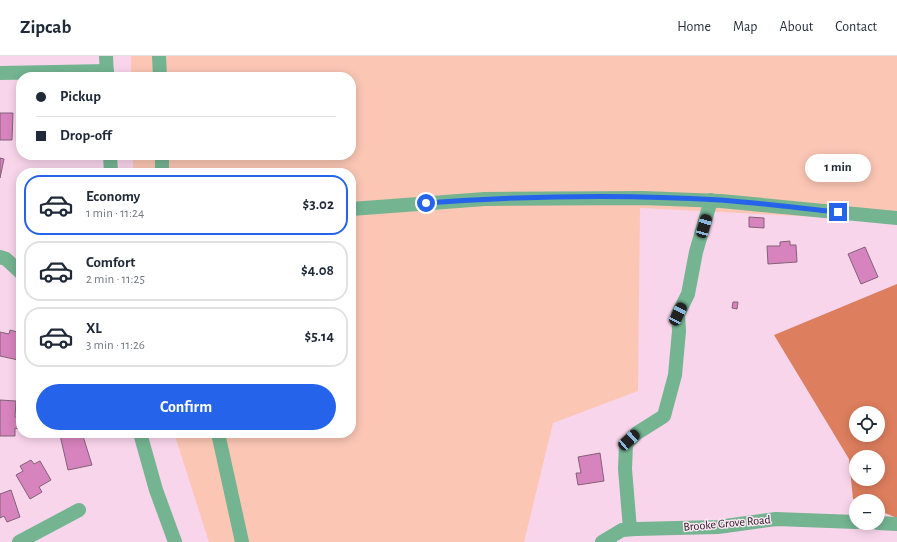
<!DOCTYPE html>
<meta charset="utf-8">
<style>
:root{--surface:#fff;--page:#f6f6f7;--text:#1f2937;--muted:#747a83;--line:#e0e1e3;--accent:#2563eb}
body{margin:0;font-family:"Alegreya Sans",sans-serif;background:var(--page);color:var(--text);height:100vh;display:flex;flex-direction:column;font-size:15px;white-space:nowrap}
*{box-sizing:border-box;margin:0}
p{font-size:13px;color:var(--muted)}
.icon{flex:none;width:22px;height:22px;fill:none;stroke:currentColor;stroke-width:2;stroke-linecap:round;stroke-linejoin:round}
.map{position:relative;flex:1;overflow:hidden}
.side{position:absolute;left:16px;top:112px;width:340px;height:270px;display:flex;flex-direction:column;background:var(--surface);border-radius:16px;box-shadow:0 2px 10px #0003}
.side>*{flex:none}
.top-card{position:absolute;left:16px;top:16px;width:340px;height:88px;border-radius:16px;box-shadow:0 2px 10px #0003;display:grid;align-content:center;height:88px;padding:0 20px;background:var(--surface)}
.controls{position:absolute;left:849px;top:350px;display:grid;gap:8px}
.controls a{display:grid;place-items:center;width:36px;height:36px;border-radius:50%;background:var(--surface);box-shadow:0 2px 10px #0003;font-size:20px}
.end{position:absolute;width:18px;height:18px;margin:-9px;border:5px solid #2563eb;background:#fff;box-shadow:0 0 0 2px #fff}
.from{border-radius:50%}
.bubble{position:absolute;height:28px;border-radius:14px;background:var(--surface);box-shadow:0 2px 10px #0003;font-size:13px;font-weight:700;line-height:28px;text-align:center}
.car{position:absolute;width:12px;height:24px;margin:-12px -6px;border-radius:5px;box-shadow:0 0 3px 1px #0007;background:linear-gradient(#222 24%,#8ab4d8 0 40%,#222 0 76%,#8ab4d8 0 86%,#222 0)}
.top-card b{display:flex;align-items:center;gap:14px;height:38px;font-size:15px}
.top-card b+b{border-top:1px solid var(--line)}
.top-card i{width:10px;height:10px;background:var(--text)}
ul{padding:7px 0 0;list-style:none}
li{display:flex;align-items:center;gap:12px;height:60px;margin:0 8px 6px;padding:0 12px;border:2px solid var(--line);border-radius:16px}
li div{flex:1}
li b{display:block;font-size:15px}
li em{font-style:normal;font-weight:700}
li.on{border-color:var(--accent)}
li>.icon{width:36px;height:36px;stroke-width:1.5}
.button{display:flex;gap:8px;margin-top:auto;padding:8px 20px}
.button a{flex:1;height:46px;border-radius:24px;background:var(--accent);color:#fff;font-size:16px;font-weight:700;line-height:46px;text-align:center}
header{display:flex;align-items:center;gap:24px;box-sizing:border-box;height:56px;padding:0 20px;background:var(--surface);border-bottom:1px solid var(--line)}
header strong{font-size:19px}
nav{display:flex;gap:22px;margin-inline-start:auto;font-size:14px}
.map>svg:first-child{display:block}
</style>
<header>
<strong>Zipcab</strong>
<nav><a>Home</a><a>Map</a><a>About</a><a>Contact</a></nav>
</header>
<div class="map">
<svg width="897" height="486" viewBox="0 0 897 486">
<rect width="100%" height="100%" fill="#f9d5ec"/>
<polygon fill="#fbc6b4" points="131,0 897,0 897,165 640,152 638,335 553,367 524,486 209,486 174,377 351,377 351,117 133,117 133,99 351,99 351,21 131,21"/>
<path fill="#dd7e5e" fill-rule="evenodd" d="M897,228V462L878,454V445L853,443L849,403L774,279ZM856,357H878V379H856ZM856,401H878V423H856Z"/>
<g fill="#d783bd" stroke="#826277">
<polygon points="0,57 13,57 12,84 0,84"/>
<polygon points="0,102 4,103 0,122"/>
<polygon points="749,161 764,162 764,172 749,171"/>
<polygon points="790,185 790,189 796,189 797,206 768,208 767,190 780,190 780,186"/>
<polygon points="865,191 878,221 861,228 848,198"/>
<polygon points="733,246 738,246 737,253 732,252"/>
<polygon points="10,274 21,277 21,289 18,304 0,300 0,276 9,278"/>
<polygon points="0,344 16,345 15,361 19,361 19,373 15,372 15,380 0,380"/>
<polygon points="67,377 82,377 92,409 68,414 60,379"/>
<polygon points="600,397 604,425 578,429 576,417 581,417 578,401"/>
<polygon points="31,404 34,408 40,405 51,424 39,431 42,436 30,443 16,419 23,415 20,410"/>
<polygon points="11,434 20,461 7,466 4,460 0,462 0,438"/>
</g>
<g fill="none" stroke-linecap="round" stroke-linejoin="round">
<g stroke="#74b491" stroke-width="14">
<polyline points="106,0 107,21"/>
<polyline points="159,0 160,21"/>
<polyline points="0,17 107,15"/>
<polyline points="110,99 111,117"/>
<polyline points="162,99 162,117"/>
<polyline points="351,153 485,143 643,142 721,145 897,162"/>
<polyline points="0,201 6,203 21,217"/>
<polyline points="140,377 156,434 175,486"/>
<polyline points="218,377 242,486"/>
<polyline points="878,467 897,468"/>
<polyline points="630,473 625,413 626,388 637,377 664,360 675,319 679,275 678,258 688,238 696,196 711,144"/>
<polyline points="19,486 79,454"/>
<polyline points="602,486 622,474 636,473 718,471 776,463 856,466"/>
</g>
</g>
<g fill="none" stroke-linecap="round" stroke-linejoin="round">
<path stroke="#2563eb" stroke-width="5" d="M426,147C523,140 623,138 720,144C760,147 799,152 838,156"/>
</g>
<g text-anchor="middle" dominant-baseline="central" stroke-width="3" stroke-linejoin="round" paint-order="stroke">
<g font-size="12" fill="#20141c" stroke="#fde7f5">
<text transform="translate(727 467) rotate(-5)">Brooke Grove Road</text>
</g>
</g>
</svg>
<div class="controls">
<a><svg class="icon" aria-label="locate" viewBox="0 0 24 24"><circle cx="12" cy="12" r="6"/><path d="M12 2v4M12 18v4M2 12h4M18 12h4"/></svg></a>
<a>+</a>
<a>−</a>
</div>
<i class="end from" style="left:426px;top:147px"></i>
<i class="end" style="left:838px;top:156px"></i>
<div class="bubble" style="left:805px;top:98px;width:66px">1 min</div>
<i class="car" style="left:704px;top:170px;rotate:16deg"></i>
<i class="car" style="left:678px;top:258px;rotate:26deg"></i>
<i class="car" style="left:629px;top:384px;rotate:48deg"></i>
<div class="top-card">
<b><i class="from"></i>Pickup</b>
<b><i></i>Drop-off</b>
</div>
<section class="side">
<ul>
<li class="on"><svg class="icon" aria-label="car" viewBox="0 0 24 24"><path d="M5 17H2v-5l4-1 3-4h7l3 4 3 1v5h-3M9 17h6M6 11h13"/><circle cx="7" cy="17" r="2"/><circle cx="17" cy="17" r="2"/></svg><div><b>Economy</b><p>1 min · 11:24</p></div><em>$3.02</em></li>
<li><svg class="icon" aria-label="car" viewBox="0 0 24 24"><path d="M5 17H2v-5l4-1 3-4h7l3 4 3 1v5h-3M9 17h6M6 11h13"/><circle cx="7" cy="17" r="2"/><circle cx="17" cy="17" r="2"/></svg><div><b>Comfort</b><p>2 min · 11:25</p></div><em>$4.08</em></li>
<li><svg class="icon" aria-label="car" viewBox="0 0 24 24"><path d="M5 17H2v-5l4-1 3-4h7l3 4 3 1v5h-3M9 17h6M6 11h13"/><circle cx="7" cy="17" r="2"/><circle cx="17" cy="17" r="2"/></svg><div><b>XL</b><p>3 min · 11:26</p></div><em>$5.14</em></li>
</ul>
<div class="button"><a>Confirm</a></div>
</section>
</div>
